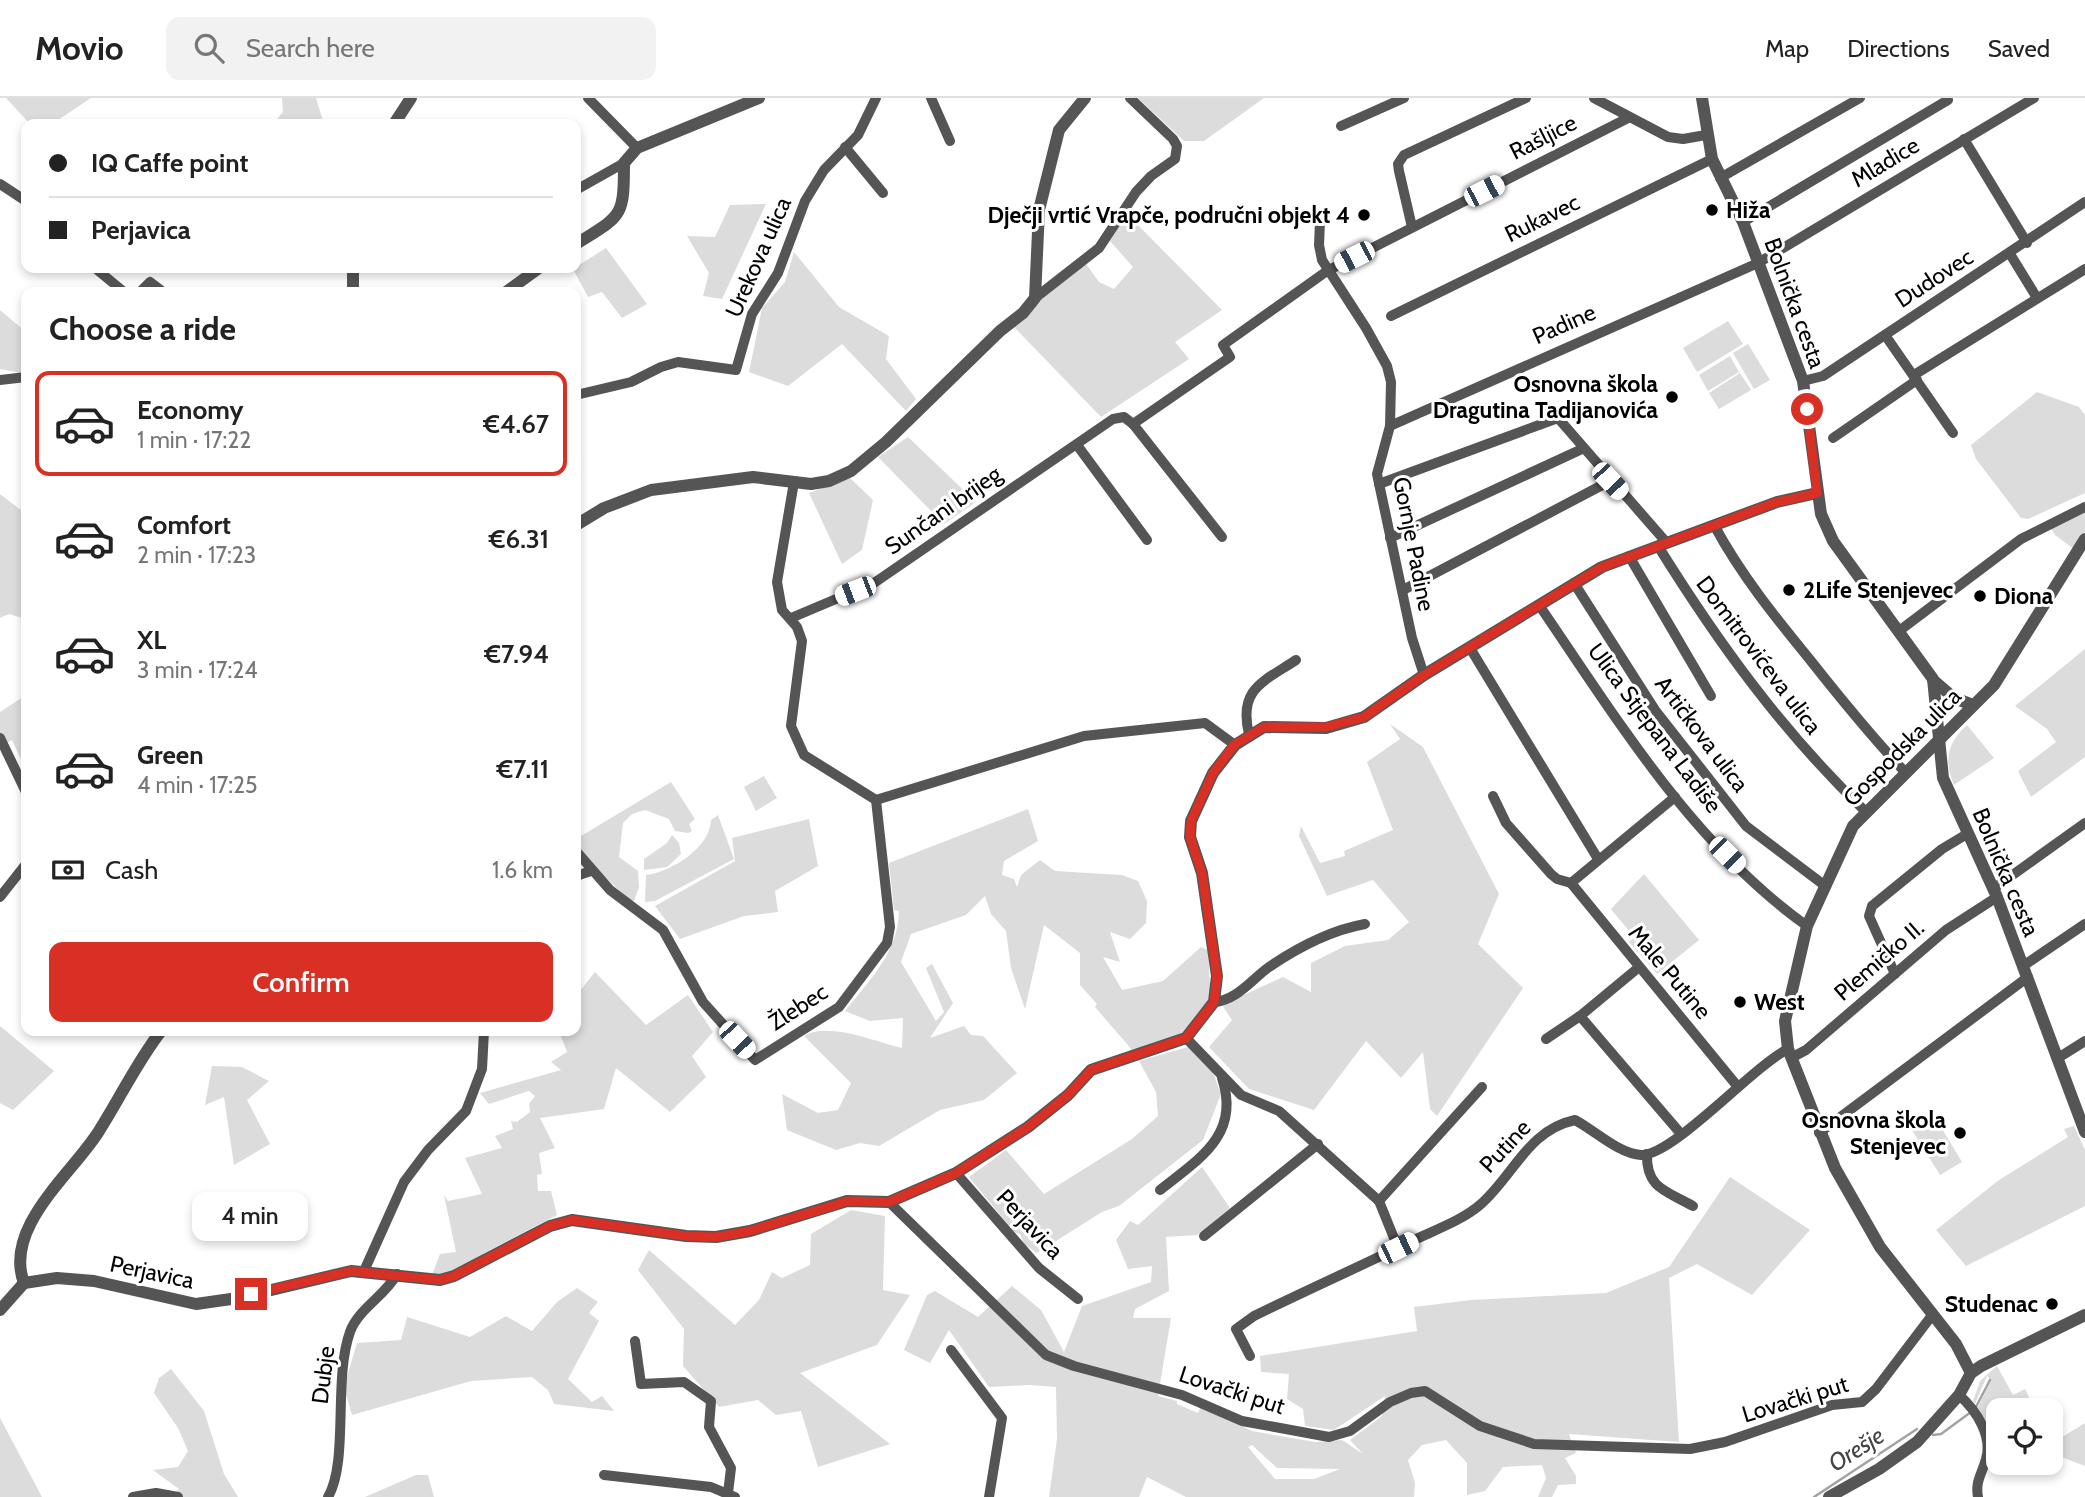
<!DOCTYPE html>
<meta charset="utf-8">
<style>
:root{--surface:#fff;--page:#f2f2f2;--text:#222;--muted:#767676;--line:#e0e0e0;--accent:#d93025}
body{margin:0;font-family:Cabin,sans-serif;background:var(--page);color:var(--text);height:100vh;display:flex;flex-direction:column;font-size:26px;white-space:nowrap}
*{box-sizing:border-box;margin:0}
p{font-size:23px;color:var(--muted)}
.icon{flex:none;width:38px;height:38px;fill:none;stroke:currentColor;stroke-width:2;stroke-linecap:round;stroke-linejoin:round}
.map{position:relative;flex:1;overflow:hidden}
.panel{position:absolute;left:21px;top:189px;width:560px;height:749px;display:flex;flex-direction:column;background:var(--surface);border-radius:14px;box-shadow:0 4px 10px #0003}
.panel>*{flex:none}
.top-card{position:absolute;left:21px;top:21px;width:560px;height:154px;border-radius:14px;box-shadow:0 4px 10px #0003;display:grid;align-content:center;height:154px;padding:0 28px;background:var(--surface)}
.buttons{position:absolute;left:1986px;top:1300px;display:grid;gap:14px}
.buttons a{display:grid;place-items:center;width:77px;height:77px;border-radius:14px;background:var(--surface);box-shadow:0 4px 10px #0003;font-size:35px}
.end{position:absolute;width:32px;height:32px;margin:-16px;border:9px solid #d93025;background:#fff;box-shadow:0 0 0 4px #fff}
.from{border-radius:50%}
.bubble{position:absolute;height:49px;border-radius:14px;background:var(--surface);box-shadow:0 4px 10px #0003;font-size:23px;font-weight:600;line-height:49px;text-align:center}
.car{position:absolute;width:21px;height:42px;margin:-21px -10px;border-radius:9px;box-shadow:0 0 5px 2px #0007;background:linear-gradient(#fff 24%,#345 0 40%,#fff 0 76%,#345 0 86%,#fff 0)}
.top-card b{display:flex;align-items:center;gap:24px;height:66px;font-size:26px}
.top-card b+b{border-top:2px solid var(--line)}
.top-card i{width:18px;height:18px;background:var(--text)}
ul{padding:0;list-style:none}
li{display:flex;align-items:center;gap:21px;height:105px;margin:0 14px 10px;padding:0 14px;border:4px solid transparent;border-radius:14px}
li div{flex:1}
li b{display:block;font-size:26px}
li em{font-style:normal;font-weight:600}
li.current{border-color:var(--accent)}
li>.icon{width:63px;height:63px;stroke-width:1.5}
h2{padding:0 28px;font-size:32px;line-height:84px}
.pay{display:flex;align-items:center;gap:18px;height:77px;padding:0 28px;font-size:26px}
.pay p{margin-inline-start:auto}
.cta{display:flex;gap:14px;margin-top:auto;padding:14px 28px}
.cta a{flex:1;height:80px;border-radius:14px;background:var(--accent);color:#fff;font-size:28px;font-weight:600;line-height:80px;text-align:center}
header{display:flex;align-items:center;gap:42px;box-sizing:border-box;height:98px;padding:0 35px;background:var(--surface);border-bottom:2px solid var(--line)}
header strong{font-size:33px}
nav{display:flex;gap:38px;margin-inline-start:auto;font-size:24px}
.search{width:490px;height:63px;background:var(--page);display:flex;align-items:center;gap:18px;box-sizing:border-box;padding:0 24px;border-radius:14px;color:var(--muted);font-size:26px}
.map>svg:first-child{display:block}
</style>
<header>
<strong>Movio</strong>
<div class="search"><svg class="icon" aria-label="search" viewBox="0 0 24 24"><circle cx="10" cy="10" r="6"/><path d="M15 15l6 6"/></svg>Search here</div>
<nav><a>Map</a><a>Directions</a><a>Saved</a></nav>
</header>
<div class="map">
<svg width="2085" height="1399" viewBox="0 0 2085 1399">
<rect width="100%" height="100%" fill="#fff"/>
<g fill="#dcdcdc" fill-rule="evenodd">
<polygon points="6,0 91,0 52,26 30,26"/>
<polygon points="282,0 316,0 324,26 273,26 283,14"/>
<polygon points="1138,0 1264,0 1204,43 1184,43"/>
<polygon points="766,106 722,201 703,198 709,175 687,138 715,139 730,107"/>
<polygon points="1126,115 1222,212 1175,244 1189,261 1101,319 1014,229 1045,195 1084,163 1099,184 1114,191 1133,169 1110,143"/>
<polygon points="606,150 647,206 622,220 602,194 588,199 573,171"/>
<polygon points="794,154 839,209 889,238 886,261 916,301 906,313 842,246 788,288 749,274 762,210 785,184"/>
<polygon points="0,212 26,234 26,259 21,265 21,275 0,271"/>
<polygon points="1728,223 1743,246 1697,274 1683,250"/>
<polygon points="1748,246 1770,282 1754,291 1733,255"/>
<polygon points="1730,258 1739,274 1708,293 1699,277"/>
<polygon points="1740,275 1751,292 1719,311 1709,295"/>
<polygon points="2037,294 2079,309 2085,317 2085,395 2028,421 2021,420 1976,361 1971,347"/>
<polygon points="908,339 976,404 944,426 878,359"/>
<polygon points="850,380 873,402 862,452 842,466 809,395"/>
<polygon points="0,396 26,416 26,521 9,516 0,520"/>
<polygon points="2085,413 2085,433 2074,451 2055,437 2050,429"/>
<polygon points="2085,551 2085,659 2031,699 2018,673 2056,644 2047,631 2015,608"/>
<polygon points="26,597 26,619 23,622 26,672 12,642 0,649 0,614"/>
<polygon points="1390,626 1423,649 1499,796 1478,846 1523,890 1437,1018 1430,1011 1423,954 1401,980 1366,943 1314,1012 1249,991 1209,949 1232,922 1222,907 1283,879 1311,894 1311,865 1345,848 1388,842 1409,824 1373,782 1327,798 1299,738 1301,728 1320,765 1345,758 1344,753 1393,732 1367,664 1400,641"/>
<path d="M1967,627L1994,660L1954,687C1943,662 1948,644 1967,627Z"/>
<polygon points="764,678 777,700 756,713 744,689"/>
<polygon points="671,684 695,721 689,726 692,733 688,735 675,733 669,721 645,712 632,716 623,725 619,759 638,773 639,789 634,803 630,803 583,757 576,741"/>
<path d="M1028,711L1038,743L1004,763L1002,777L1014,781L1017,789L1021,777L1040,762L1055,773L1122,777L1138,783L1147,803L1146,825L1130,841L1110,834L1120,864L1103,859L1122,892L1163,883L1201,849L1208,852L1211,904L1185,935L1133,953L1095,909L1097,906L1080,887V855L1044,827L1025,911L1011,870L1006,833L991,816L985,798L966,817L911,836L901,864L936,923L944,914L926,870L932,866L953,905L930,940L964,928L971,937L983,938L1017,975L984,1002L940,1012L879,1048L860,1045L836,1052L787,1032L782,996L818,1015L838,1012L851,985L804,938C828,923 876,944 902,950L903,920L870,923L845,913C870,882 898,854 899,813L894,812L889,765Z"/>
<path d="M718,717L734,761L655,803L645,804L646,777C671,774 710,750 711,722Z"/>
<polygon points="809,721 818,768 775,793 778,814 744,818 680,841 655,808 735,763 732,740"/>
<polygon points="672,737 679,745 681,756 667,769 644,772 644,761 667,745"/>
<polygon points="1644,776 1699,842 1657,876 1629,844 1634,839 1611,811"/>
<polygon points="595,874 646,927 688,897 713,934 692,958 706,979 670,1014 616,970 604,1011 540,1020 555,1050 539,1055 542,1076 537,1077 538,1093 551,1093 557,1117 486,1154 450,1177 432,1177 440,1156 456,1154 444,1097 448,1103 482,1096 465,1060 502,1050 495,1038 513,1031 511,1023 517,1024 530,1014 529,1006 535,998 529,993 489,1006 480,995 561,972 551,964 567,954 559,933 576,933 576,898"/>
<polygon points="0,928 54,973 13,1012 0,1005"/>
<polygon points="1188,949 1212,972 1221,996 1203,1042 1119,1108 1102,1114 1037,1155 1024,1146 1020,1136 1014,1134 969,1079 1006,1052 1044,1096 1132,1041 1158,1018 1156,994 1139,963"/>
<polygon points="212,968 242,969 269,983 247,1002 270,1046 234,1067 224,999 205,1007"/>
<polygon points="1933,1016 1962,1064 1940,1077 1910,1029"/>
<polygon points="2074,1028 2085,1052 2085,1108 1966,1168 1936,1132 1999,1082 2068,1039 2064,1031"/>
<path d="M1202,1069L1230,1110L1197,1137L1166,1139L1169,1193L1135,1211L1133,1220H1171L1158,1298L1177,1303V1306L1198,1315L1201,1308L1252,1333L1315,1344L1342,1342L1363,1356L1350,1342L1382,1318L1385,1298L1334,1332L1305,1328L1303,1311L1287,1301L1289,1276L1261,1274L1260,1258L1417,1233L1414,1209L1471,1202L1606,1195L1669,1169L1730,1079L1810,1132L1752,1197L1697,1166L1669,1180L1679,1344L1569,1336L1576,1355L1565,1360L1576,1378V1386L1558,1387L1552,1399H1538L1546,1380L1542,1367L1503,1369L1485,1393L1467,1397V1365L1446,1342L1422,1347L1408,1362L1415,1385L1414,1399H1186L1147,1379L1139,1399H1049L1057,1341L1056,1289L1030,1287L989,1289L949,1232L930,1265L904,1252L927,1197L935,1193L978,1219L1012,1188L1041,1212L1064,1254L1082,1208L1151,1184L1152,1168L1128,1171L1116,1142L1130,1123L1138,1127ZM1252,1347L1277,1370L1340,1371L1314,1381H1275L1248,1349Z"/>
<polygon points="851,1112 885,1118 883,1192 910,1197 877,1247 800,1275 890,1346 818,1369 801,1313 776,1317 758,1302 719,1309 683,1268 684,1231 638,1172 649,1152 735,1227 759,1202 772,1174 782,1180 810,1167 811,1136"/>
<polygon points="577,1190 598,1204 589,1215 599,1223 568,1281 592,1304 602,1298 614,1313 554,1306 548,1292 532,1279 471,1283 352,1317 344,1289 357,1245 401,1242 407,1219 470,1239 506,1218 532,1233 557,1204"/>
<polygon points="1997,1268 2013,1297 2025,1291 2035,1312 1998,1312 1998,1339 1987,1332 1977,1311 1991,1283 1987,1278 1975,1306 1973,1303 1980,1283"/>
<polygon points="171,1271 204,1313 224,1376 238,1399 171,1399 179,1391 153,1372 178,1369 188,1353 178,1330 154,1295 159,1280"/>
<polygon points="0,1320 42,1399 0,1399"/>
<polygon points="2085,1325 2085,1368 2051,1355 2051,1336 2062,1339"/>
<polygon points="416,1377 428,1377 434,1399 365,1399"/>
</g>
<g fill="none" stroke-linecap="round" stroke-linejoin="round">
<g stroke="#a3a3a3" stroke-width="2.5">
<polyline points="1976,1309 1990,1282"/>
<polyline points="1933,1337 1941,1336 1971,1314"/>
<polyline points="1814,1399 1917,1331"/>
</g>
<g stroke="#555" stroke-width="10">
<polyline points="588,0 637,50"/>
<polyline points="931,0 950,43"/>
<polyline points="1594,0 1668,39 1683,41 1706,37"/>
<polyline points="1341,28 1404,0"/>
<polyline points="1964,41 2027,145"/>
<polyline points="845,49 883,95"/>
<polyline points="1720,80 1860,0"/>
<polyline points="0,86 26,103"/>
<polyline points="576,92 624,65"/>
<polyline points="1320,124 1319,147 1322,162 1366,230 1387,268 1391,284 1390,328 1377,376 1412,540 1424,577"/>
<polyline points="1743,124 1948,2"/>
<polyline points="1412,129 1399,73 1398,66 1404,57 1526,0"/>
<polyline points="2010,156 2037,200"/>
<polyline points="95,170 124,194"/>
<polyline points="140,194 150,184 163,194"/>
<polyline points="1035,200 1099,150 1136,94 1151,78 1175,61 1177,48 1173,41 1130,0"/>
<polyline points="1391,218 1712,61"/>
<polyline points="1885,237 1953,335"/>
<polyline points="1914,277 2085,171"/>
<polyline points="0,282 26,279"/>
<polyline points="1803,283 1823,278 2085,104"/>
<polyline points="576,297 631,284 661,269 678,264 736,272 752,216 778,175 805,103 824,72 858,37 876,0"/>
<polyline points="1133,326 1222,439"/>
<polyline points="1390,328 1758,165 2034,0"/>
<polyline points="1833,340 1917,282"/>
<polyline points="1077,347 1147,442"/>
<polyline points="1379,386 1558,320 1666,444"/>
<path d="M1714,427C1741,477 1775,519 1811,563C1841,601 1872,639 1905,674"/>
<polyline points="1390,440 1582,351"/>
<path d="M1658,448C1719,546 1782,633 1866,714"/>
<polyline points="1629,458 1711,598"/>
<polyline points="1574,485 1655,612 1746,728 1824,787"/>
<polyline points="1403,492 1610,383"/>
<path d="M1539,507C1617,621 1693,747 1807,828"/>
<polyline points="791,520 874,485 1113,321 1124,319 1133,326 1230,259 1223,247 1327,173 1628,20"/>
<polyline points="1899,533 2021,441 2085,409"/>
<polyline points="1470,550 1598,761"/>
<path d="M1249,636C1238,591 1263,584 1296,562"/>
<polyline points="0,640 26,694"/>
<polyline points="1493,698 1506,725 1551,776 1557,781 1571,785"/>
<polyline points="1675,699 1571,785 1738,989"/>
<polyline points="876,702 1084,638 1205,625 1235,647"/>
<polyline points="576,753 610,792 663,832 703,904 755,962 839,909 887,845 890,829 876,702 804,657 791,628 802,543 797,529 782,512 777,484 794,384"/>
<polyline points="576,778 591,773"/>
<polyline points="1993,791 2085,725"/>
<polyline points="0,799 26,766"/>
<polyline points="2023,868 2085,826"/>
<polyline points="1895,876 1869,818 1872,808 1942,751 1967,736"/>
<path d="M1214,904C1237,902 1251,882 1269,869C1297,850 1332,832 1365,826"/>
<polyline points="1580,918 1681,1036"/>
<polyline points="1186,940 1241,997 1279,1013 1379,1103 1398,1150"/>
<polyline points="1546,941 1580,918 1638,870"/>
<polyline points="1791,960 1806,952 1946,832 1997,799"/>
<polyline points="2058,960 2085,943"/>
<polyline points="1819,1035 2028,879"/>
<path d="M1647,1056C1646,1091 1667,1093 1693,1108"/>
<polyline points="956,1075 1039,1170 1078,1201"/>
<path d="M1160,1092C1199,1061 1241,1037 1222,980"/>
<polyline points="1379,1103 1482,989"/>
<polyline points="889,1104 1046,1257 1074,1268 1182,1297 1242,1323 1329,1339 1350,1333 1390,1304 1411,1295 1425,1293 1480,1328 1534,1346 1690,1351 1725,1344 1832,1307 1862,1304 1876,1291 1933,1216"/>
<polyline points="1204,1138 1318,1046"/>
<polyline points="364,1173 404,1084 428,1052 466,1013 482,971 484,933"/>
<polyline points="635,1243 641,1286 684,1284 711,1303 709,1329 731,1370 728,1395"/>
<polyline points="951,1252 1002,1320 989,1399"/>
<path d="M1250,1258L1236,1231L1254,1218C1307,1192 1361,1168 1414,1142C1435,1132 1463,1122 1481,1106C1514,1077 1528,1032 1575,1022C1594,1032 1619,1056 1641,1057C1673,1058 1752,969 1788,951"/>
<path d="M1959,1297C1976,1312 1993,1338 1986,1361C1982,1376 1975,1383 1978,1399"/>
<polyline points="604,1377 711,1389 735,1399"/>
<polyline points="133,1399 156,1395 178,1399"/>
<path d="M328,1399C349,1363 333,1281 350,1234C358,1211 385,1198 397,1176"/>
</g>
<g stroke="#555" stroke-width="12">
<polyline points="1702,0 1712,61 1743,124 1803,283 1821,416 1833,443 1933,581 1943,680 1997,799 2085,1034"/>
<polyline points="394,26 411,0"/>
<path d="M576,146C622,117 624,120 624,65L637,50L759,0"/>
<polyline points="353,170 353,194"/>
<polyline points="506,194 539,170"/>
<polyline points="576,427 604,410 651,392 753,379 811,386 829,383 851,373 886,344 1000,233 1023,215 1035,200 1039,112 1059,32 1085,0"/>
<polyline points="1933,582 1954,600 1973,607"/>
<polyline points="24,1185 57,1180 94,1183 196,1206 238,1200 351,1173 440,1182 454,1178 550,1128 572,1122 686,1138 716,1139 750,1133 847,1103 889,1104 956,1075 1028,1029 1068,997 1091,972 1186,940 1214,904 1217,878 1202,775 1190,739 1191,723 1213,675 1235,647 1264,629 1326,630 1364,619 1424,577 1602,469 1777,404 1817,395"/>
<path d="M24,1185C3,1129 73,1075 99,1033C120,1000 137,964 161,933"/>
<polyline points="0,1212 24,1185"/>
<polyline points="1971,1275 1956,1246 1880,1149 1835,1070 1788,951 1785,923 1807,828 1853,728 1994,587 2085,441"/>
<polyline points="1829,1399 1879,1371 1917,1344 1959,1297 1971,1275 1981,1268 2085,1217"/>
</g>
</g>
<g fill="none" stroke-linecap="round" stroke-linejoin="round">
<polyline stroke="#d93025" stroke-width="9" points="251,1196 351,1173 440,1182 454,1178 550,1128 572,1122 686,1138 716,1139 750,1133 848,1103 889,1104 956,1075 1028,1029 1068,997 1091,972 1186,940 1214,904 1217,878 1202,775 1190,739 1191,723 1213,675 1234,647 1264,629 1326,629 1364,619 1424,577 1602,469 1777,404 1817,395 1807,311"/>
</g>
<g fill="#000" stroke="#fff" stroke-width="2.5">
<circle cx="1712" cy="112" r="7"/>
<circle cx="1364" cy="117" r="7"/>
<circle cx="1672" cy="299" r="7"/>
<circle cx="1789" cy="492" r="7"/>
<circle cx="1980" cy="498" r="7"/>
<circle cx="1740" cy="904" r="7"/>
<circle cx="1960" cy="1035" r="7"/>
<circle cx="2052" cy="1206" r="7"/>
</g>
<g text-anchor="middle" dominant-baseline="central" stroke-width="6" stroke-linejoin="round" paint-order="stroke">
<g font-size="23" fill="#000" stroke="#fff">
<text transform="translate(1543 39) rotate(-27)">Rašljice</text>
<text transform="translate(1885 64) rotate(-31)">Mladice</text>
<text transform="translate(1542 120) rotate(-26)">Rukavec</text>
<text transform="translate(758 159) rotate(-66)">Urekova ulica</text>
<text transform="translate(1934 180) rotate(-33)">Dudovec</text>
<text transform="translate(1795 205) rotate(70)">Bolnička cesta</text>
<text transform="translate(1564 226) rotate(-24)">Padine</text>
<text transform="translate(943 412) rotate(-35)">Sunčani brijeg</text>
<text transform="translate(1414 446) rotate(79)">Gornje Padine</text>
<text transform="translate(1759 557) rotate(53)">Domitrovićeva ulica</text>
<text transform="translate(1655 630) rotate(53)">Ulica Stjepana Ladiše</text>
<text transform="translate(1702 636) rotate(53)">Artičkova ulica</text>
<text transform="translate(1902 649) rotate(-45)">Gospodska ulica</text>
<text transform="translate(2006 774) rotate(67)">Bolnička cesta</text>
<text transform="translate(1879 862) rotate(-41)">Plemičko II.</text>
<text transform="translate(1670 874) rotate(50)">Male Putine</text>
<text transform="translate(798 909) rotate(-33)">Žlebec</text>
<text transform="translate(1505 1048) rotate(-47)">Putine</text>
<text transform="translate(1030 1126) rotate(47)">Perjavica</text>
<text transform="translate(152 1174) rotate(12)">Perjavica</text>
<text transform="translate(323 1277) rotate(-83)">Dubje</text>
<text transform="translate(1232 1292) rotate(18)">Lovački put</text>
<text transform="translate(1795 1301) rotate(-17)">Lovački put</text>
</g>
<g font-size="23" font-weight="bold" fill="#000" stroke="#fff" text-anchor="start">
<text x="1726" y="112">Hiža</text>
<text x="1350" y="117" text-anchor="end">Dječji vrtić Vrapče, područni objekt 4</text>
<text x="1658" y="286" text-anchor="end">Osnovna škola<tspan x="1658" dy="26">Dragutina Tadijanovića</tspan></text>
<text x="1803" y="492">2Life Stenjevec</text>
<text x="1994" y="498">Diona</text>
<text x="1754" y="904">West</text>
<text x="1946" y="1022" text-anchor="end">Osnovna škola<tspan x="1946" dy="26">Stenjevec</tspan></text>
<text x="2038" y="1206" text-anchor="end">Studenac</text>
</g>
<g font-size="24" font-style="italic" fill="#444" stroke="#fff">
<text transform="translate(1856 1351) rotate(-33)">Orešje</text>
</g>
</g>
</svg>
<div class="buttons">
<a><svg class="icon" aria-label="locate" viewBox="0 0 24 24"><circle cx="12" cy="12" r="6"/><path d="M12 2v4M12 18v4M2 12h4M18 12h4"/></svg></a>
</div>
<i class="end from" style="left:1807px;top:311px"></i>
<i class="end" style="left:251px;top:1196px"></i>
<div class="bubble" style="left:192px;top:1094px;width:116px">4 min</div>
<i class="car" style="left:1484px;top:93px;rotate:63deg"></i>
<i class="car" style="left:1354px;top:159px;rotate:243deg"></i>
<i class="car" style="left:1610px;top:383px;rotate:137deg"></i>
<i class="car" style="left:855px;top:493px;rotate:249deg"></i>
<i class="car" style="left:1727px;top:757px;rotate:135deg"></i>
<i class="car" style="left:737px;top:942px;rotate:137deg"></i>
<i class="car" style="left:1398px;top:1150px;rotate:64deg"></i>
<div class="top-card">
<b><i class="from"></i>IQ Caffe point</b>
<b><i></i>Perjavica</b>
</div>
<section class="panel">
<h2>Choose a ride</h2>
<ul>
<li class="current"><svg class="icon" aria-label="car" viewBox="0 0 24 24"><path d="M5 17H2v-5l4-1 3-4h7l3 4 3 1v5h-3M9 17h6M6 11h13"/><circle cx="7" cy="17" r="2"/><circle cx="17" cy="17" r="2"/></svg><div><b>Economy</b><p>1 min · 17:22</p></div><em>€4.67</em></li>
<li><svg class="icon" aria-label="car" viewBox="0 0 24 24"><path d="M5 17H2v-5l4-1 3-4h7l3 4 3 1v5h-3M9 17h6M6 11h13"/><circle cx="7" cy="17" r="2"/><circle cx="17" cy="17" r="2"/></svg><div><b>Comfort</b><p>2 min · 17:23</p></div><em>€6.31</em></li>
<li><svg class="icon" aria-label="car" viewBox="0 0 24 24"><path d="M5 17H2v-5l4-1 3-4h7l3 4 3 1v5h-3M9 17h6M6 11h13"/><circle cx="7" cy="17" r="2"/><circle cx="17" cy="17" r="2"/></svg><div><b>XL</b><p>3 min · 17:24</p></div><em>€7.94</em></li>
<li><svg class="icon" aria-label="car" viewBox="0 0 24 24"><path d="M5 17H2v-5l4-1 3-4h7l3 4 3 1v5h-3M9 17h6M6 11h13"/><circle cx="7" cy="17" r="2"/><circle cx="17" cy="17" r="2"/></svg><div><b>Green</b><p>4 min · 17:25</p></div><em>€7.11</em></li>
</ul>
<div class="pay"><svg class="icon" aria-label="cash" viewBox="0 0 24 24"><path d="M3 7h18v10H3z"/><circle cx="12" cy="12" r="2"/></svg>Cash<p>1.6 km</p></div>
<div class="cta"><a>Confirm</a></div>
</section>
</div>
